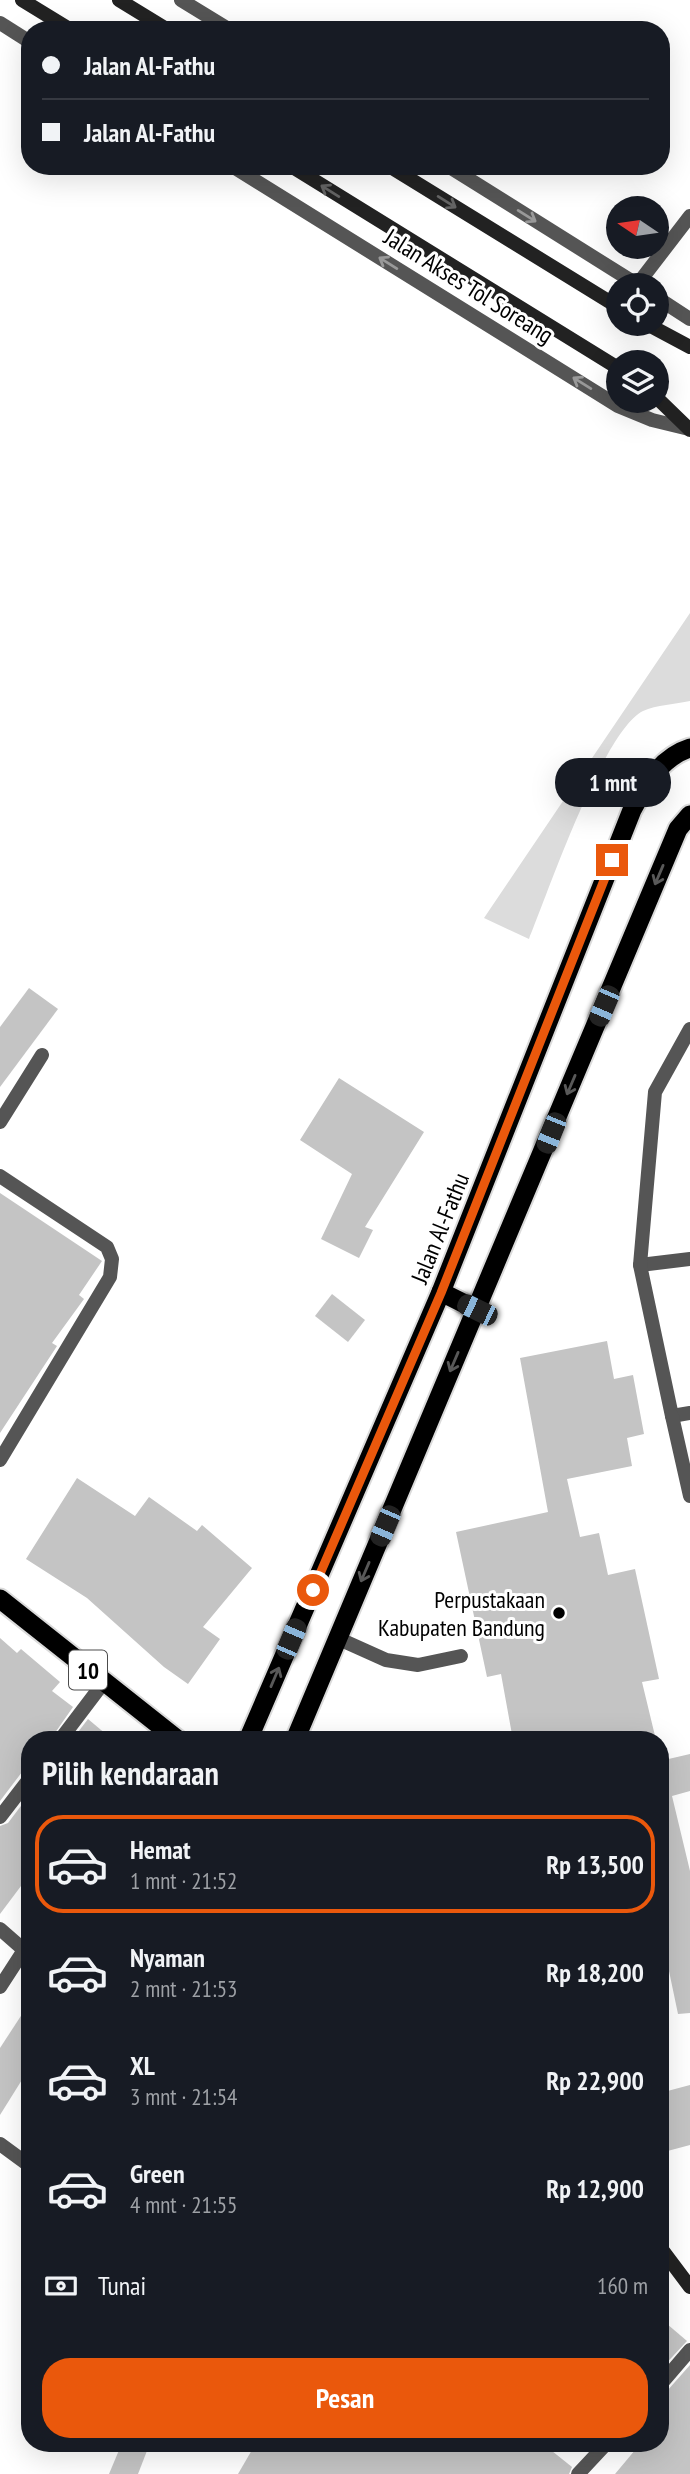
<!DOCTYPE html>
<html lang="id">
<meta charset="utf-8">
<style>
:root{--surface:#171b24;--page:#20242c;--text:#f1f3f6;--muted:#9ea1a6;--line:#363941;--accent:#ea580c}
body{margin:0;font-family:"PT Sans Narrow",sans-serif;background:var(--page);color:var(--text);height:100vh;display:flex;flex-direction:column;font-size:26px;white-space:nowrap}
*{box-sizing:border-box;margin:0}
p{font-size:23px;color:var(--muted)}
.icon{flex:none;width:38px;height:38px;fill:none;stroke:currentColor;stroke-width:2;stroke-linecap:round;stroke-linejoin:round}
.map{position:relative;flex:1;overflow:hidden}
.sheet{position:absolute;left:21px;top:1731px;width:648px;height:721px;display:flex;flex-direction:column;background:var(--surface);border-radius:28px;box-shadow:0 7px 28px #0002}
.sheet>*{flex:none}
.banner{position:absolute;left:21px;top:21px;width:649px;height:154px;border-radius:28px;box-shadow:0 7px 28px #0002;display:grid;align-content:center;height:154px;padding:0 21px;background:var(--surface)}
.needle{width:46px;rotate:283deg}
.fabs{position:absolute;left:606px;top:196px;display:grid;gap:14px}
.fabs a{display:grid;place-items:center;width:63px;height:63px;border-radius:50%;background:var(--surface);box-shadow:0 7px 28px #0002;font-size:35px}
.end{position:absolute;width:32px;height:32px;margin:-16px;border:9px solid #ea580c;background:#fff;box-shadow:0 0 0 4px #fff}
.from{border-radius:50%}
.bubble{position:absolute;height:49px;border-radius:24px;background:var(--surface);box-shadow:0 7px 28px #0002;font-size:23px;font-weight:700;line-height:49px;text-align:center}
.car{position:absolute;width:21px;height:42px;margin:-21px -10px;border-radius:9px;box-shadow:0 0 5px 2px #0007;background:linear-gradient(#222 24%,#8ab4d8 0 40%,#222 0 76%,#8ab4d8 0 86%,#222 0)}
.banner b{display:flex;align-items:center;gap:24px;height:66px;font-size:26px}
.banner b+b{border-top:2px solid var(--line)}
.banner i{width:18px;height:18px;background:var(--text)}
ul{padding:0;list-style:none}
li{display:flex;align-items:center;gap:21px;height:98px;margin:0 14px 10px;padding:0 7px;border:4px solid transparent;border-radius:28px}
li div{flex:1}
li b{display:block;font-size:26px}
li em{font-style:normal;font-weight:700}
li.selected{border-color:var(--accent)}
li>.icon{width:63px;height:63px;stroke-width:1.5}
h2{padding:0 21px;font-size:32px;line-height:84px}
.pay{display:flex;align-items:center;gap:18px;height:77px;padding:0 21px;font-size:26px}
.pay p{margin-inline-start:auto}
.action{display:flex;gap:14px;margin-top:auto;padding:14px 21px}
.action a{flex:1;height:80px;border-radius:28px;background:var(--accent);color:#fff;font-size:28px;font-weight:700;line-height:80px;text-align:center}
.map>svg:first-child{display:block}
</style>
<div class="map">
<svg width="690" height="2474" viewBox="0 0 690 2474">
<rect width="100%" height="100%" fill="#fff"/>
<path fill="#dcdcdc" d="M690,613V701C676,704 656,705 643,711C603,731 548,893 529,939L484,918Z"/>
<g fill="#c4c4c4">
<polygon points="29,988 58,1009 0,1087 0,1027"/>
<polygon points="339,1078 424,1132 365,1227 373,1230 359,1258 321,1239 352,1174 300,1140"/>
<polygon points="0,1193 102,1261 79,1295 84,1299 52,1343 57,1346 0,1433"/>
<polygon points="332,1294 365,1320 348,1342 315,1316"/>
<polygon points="607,1341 614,1379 633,1375 644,1434 627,1438 632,1466 567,1479 580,1537 599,1533 608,1575 635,1569 659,1679 642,1682 656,1740 513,1740 501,1674 487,1677 456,1532 548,1512 520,1358"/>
<polygon points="77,1478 135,1516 149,1497 197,1531 202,1525 252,1568 203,1627 220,1639 188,1684 164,1667 87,1598 26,1559"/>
<polygon points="0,1638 17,1653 21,1649 60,1682 52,1691 73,1707 50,1740 30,1740 30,1769 22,1772 0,1801"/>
<polygon points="88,1719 113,1740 72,1740"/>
<polygon points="690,1754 690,1791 672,1796 690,1871 690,2013 678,2014 660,1928 660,1761"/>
<polygon points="30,1794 30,1874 0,1914 0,1826 8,1823"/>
<polygon points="30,2002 30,2067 0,2115 0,2048"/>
<polygon points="690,2085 690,2145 660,2153 660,2093"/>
<polygon points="660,2318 687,2341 660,2370"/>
<polygon points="690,2365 690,2474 615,2474 641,2443 660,2443 660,2394 667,2391"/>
<polygon points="122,2443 150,2443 138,2474 109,2474"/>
<polygon points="256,2443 542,2443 572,2467 569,2474 238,2474"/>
</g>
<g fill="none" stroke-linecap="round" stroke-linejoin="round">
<g stroke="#dbdbdb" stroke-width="23">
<g id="trunk">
<polyline points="441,1292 477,1310"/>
<polyline points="0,1599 178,1740"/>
<path d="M248,1740L441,1292L632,810C646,784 661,757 690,748"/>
<polyline points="295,1740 678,829 690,815"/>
</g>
</g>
<g stroke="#555" stroke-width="14">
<polyline points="637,285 690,216"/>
<polyline points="640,1265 690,1259"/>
<polyline points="337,1638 386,1660 418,1665 461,1656"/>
</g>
<g stroke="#555" stroke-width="14">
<polyline points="690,1029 655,1092 640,1265 672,1416 690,1413"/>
<polyline points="0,1122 42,1055"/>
<polyline points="0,1176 107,1247 112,1259 110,1277 0,1460"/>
<polyline points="672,1416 690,1496"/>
<polyline points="60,1740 104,1682"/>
<polyline points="0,1817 30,1778"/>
<polyline points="0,1929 24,1950 29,1944"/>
<polyline points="0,1987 24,1950"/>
<polyline points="0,2144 30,2166"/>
<polyline points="660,2385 690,2350"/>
<polyline points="578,2474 607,2443"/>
</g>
<g stroke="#555" stroke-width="14">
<polyline points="181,0 230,30"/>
<polyline points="0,23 30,42"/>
<polyline points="232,166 618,406 652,420 689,429"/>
<polyline points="448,166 638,285"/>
<polyline points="656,297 690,319"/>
</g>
<g stroke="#222" stroke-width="14">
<polyline points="22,0 71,30"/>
<polyline points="119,0 168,30"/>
<polyline points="291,166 618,368"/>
<polyline points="389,166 618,307"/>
<polyline points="647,324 690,347"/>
<polyline points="656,397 690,430"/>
<polyline points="660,2247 690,2287"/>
</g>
<use href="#trunk" stroke="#000" stroke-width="19"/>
</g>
<defs><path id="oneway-shaft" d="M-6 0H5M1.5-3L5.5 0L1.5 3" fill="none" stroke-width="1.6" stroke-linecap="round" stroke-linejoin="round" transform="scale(1.75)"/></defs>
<g stroke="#646464">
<use href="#oneway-shaft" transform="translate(330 191) rotate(-148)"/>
<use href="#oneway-shaft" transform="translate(447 202) rotate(32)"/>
</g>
<g stroke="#999">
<use href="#oneway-shaft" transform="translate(527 216) rotate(32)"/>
<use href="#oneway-shaft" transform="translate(388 263) rotate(-148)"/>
<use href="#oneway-shaft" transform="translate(582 383) rotate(-148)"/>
</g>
<g stroke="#595959">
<use href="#oneway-shaft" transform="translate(659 875) rotate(113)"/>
<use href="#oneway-shaft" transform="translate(571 1085) rotate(113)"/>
<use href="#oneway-shaft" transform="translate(454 1362) rotate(113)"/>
<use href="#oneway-shaft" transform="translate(365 1572) rotate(113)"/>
<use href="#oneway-shaft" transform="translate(275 1677) rotate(-67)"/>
</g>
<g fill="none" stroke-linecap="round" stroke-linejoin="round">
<polyline stroke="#ea580c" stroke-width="9" points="313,1590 441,1293 612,860"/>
</g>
<circle fill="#000" stroke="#fff" stroke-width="2.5" cx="559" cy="1613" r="7"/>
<g text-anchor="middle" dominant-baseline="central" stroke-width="6" stroke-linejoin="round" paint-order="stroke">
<rect fill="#fff" stroke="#4c4c4c" stroke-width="2" x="69" y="1650.5" width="38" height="39" rx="5"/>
<g font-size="23" font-weight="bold" fill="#000">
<text x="88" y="1670">10</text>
</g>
<g font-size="24" fill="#000" stroke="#fff">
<text transform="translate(469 286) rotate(32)">Jalan Akses Tol Soreang</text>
<text transform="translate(440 1228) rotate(-68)">Jalan Al-Fathu</text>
</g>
<g font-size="24" fill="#000" stroke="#fff" text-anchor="end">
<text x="545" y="1599">Perpustakaan<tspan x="545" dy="28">Kabupaten Bandung</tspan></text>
</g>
</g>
</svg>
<div class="fabs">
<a><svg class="needle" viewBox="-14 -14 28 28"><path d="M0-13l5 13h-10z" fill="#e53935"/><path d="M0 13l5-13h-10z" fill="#9ea1a6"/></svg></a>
<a><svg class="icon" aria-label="locate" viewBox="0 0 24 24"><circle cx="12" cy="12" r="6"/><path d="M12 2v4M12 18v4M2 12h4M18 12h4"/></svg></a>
<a><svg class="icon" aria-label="layers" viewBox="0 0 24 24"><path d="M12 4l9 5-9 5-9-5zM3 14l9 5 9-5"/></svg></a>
</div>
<i class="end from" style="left:313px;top:1590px"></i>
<i class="end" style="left:612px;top:860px"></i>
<div class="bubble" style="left:555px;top:758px;width:116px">1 mnt</div>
<i class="car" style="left:604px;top:1006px;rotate:203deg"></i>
<i class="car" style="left:551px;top:1133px;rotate:202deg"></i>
<i class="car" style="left:477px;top:1310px;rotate:296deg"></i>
<i class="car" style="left:385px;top:1526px;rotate:203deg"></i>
<i class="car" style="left:291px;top:1639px;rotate:23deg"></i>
<div class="banner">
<b><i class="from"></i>Jalan Al-Fathu</b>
<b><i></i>Jalan Al-Fathu</b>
</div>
<section class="sheet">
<h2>Pilih kendaraan</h2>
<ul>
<li class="selected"><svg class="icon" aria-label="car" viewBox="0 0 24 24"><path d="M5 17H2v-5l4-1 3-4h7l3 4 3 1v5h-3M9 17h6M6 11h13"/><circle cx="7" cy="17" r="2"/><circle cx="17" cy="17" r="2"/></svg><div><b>Hemat</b><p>1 mnt · 21:52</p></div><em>Rp 13,500</em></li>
<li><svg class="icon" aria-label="car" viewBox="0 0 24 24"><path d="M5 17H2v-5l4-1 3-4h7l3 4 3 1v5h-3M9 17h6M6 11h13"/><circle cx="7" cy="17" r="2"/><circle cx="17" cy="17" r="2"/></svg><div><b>Nyaman</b><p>2 mnt · 21:53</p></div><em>Rp 18,200</em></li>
<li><svg class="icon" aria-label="car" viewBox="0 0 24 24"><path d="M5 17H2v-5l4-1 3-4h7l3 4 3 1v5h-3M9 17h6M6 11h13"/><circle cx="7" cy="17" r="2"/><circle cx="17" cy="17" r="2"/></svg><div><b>XL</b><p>3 mnt · 21:54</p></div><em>Rp 22,900</em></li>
<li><svg class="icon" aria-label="car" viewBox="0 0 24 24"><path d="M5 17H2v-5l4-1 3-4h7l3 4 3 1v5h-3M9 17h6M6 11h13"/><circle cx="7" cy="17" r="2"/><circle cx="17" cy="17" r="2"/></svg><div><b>Green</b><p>4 mnt · 21:55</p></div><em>Rp 12,900</em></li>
</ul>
<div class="pay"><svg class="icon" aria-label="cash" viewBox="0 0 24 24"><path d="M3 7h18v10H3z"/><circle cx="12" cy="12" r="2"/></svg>Tunai<p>160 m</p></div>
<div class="action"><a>Pesan</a></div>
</section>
</div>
